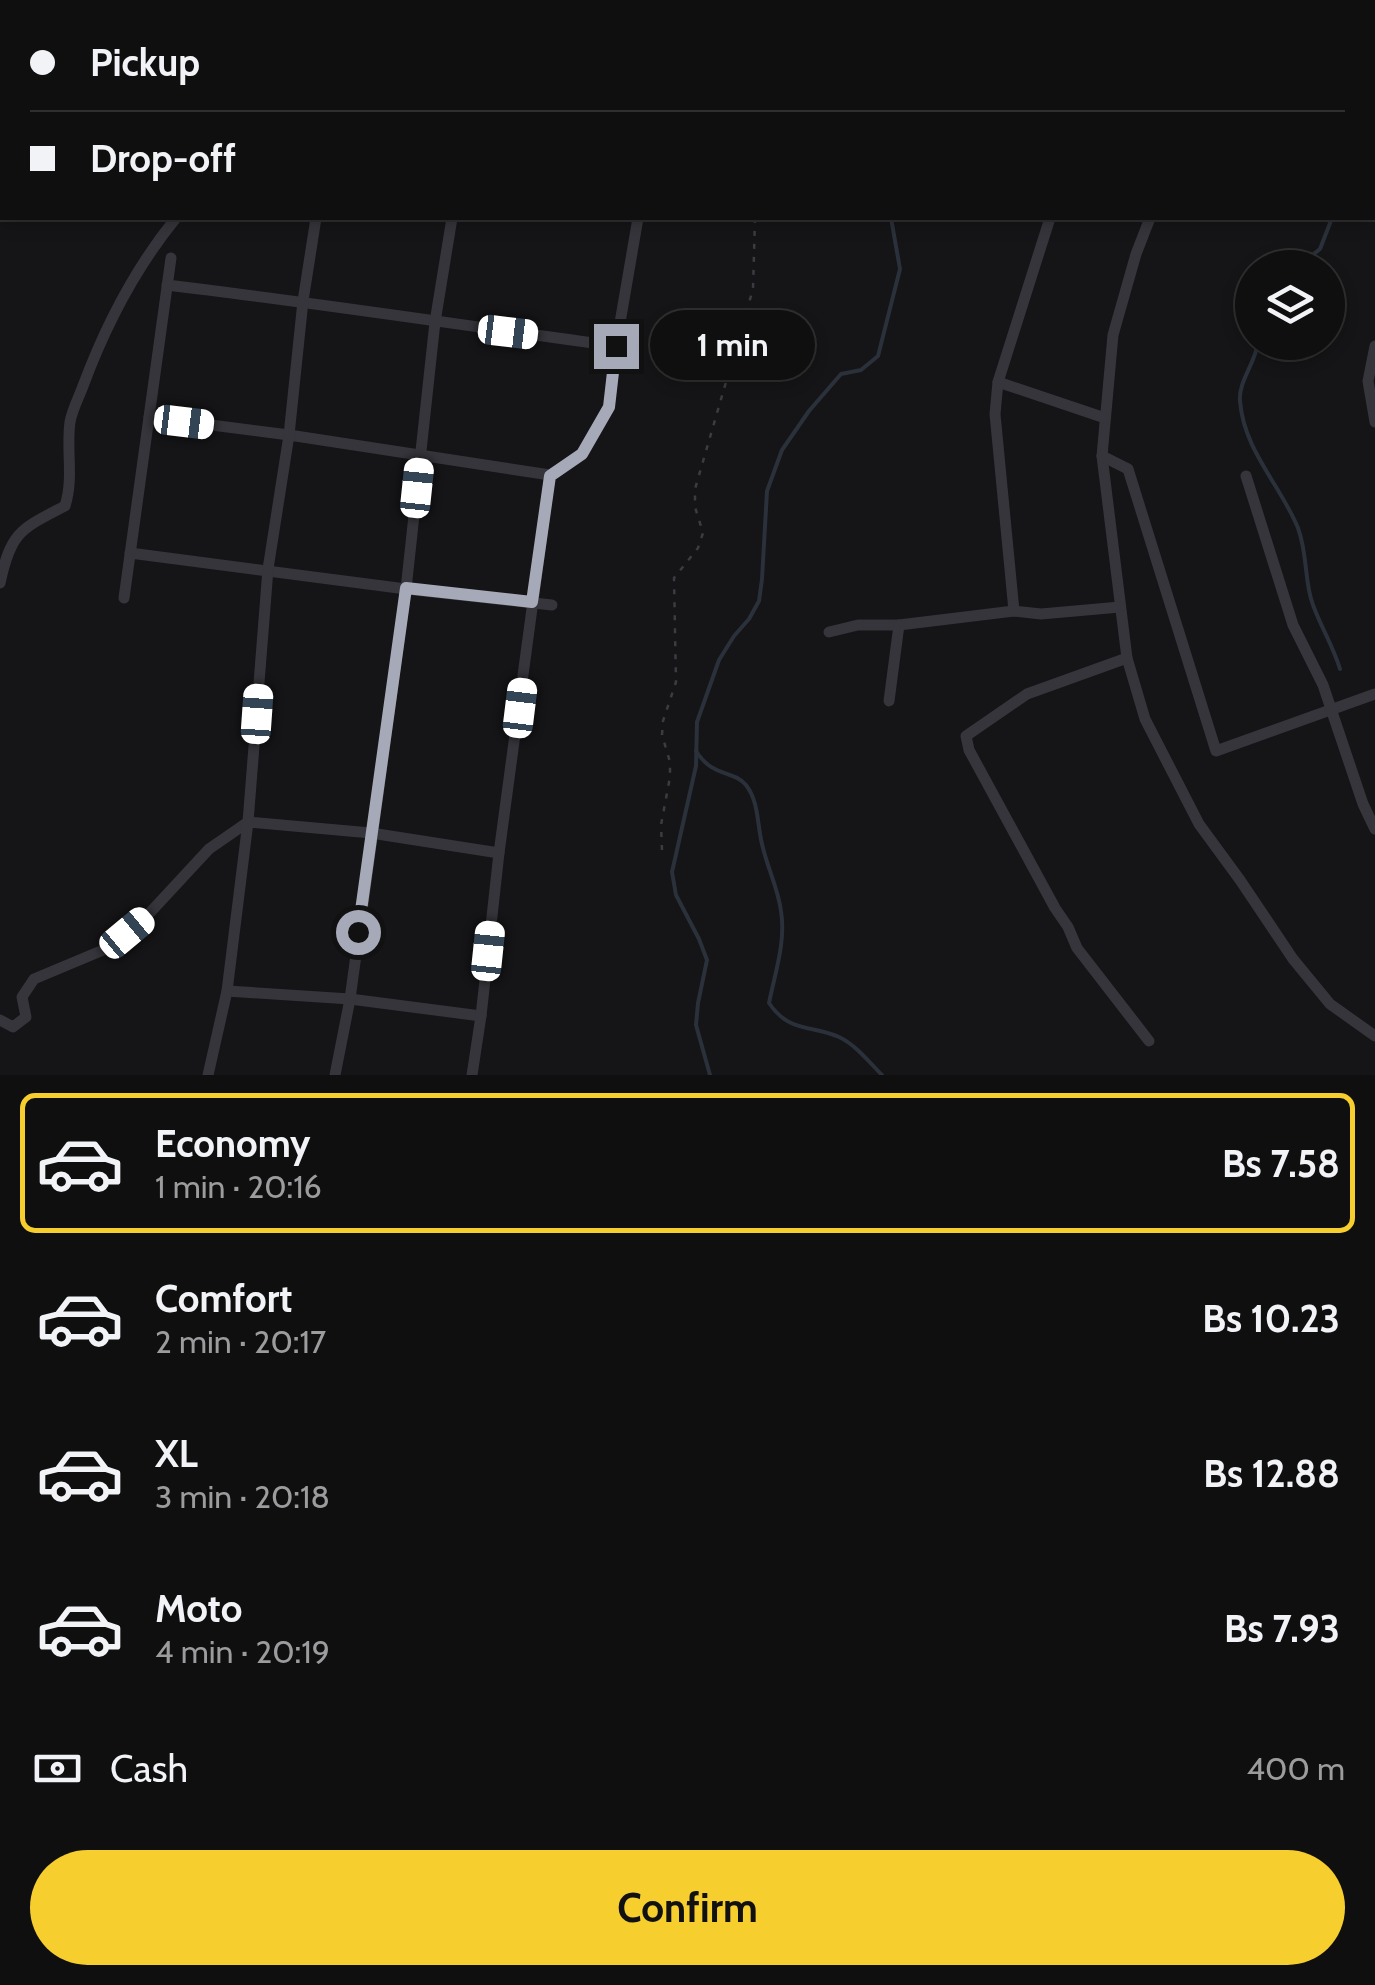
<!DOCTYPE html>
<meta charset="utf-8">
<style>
:root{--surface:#100f10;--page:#1e1d1e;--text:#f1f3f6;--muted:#9c9c9f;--line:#302f30;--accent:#f6ce2d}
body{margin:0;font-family:Cabin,sans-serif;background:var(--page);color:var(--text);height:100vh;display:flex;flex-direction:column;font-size:38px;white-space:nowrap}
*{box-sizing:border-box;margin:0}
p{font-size:32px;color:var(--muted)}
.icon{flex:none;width:55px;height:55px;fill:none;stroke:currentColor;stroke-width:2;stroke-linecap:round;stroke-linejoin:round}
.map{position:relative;height:1075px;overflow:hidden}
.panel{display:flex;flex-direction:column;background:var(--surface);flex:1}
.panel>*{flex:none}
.banner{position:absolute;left:0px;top:0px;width:1375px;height:220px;box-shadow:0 5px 15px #0003,0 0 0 2px var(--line);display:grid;align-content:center;height:220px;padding:0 30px;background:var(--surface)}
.tools{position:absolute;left:1235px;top:250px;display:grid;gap:20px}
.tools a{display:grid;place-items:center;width:110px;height:110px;border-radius:50%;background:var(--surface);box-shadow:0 5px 15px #0003,0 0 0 2px var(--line);font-size:50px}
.end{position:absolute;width:45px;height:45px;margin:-22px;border:12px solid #a6a9b7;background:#111;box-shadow:0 0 0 5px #111}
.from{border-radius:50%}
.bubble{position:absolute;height:70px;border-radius:35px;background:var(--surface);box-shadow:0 5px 15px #0003,0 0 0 2px var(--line);font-size:32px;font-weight:800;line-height:70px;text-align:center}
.car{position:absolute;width:30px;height:60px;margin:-30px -15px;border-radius:12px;box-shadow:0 0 8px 2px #0007;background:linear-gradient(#fff 24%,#345 0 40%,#fff 0 76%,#345 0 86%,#fff 0)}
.banner b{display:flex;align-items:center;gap:35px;height:95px;font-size:38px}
.banner b+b{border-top:2px solid var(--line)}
.banner i{width:25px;height:25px;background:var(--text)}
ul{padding:18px 0 0;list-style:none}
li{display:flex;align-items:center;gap:30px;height:140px;margin:0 20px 15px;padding:0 10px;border:5px solid transparent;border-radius:15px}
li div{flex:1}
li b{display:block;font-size:38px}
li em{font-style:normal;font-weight:800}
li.selected{border-color:var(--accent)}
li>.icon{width:90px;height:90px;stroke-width:1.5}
.pay{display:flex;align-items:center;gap:25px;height:110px;padding:0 30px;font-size:38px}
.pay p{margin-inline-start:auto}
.cta{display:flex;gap:20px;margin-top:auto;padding:20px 30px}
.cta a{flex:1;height:115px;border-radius:60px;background:var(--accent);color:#111;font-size:40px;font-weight:800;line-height:115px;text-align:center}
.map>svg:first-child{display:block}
</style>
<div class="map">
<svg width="1375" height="1075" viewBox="0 0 1375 1075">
<rect width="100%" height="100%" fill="#151416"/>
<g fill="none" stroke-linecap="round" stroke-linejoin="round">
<g stroke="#2a313a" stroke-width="4">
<polyline points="1102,2 1103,0"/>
<polyline points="1372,121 1375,118"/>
<polyline points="1372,140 1372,177"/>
<polyline points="1296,268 1320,249 1332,218"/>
<path d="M1258,342C1256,362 1238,382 1240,401C1244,451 1280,484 1298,528C1308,555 1304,582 1313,605C1321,627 1333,646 1340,669"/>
<path d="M696,751C713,778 732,769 746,785C759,802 757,824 762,844C767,867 778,888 781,911C786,942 775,973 769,1003C789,1033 812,1025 839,1037C856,1045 869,1062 882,1075"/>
<polyline points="710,1075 696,1025 698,1003 707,960 699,939 676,895 672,872 696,766 697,722 719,660 734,636 749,619 759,601 762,579 767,491 782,450 809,411 841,374 861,370 878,356 900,269 891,218"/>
</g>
<g stroke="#3b3c42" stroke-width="2.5" stroke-dasharray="5 8" stroke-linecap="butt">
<polyline points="775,2 776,0"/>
<polyline points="662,850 661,825 670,777 670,762 662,735 663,721 676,682 674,578 698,548 703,533 695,507 695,489 753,289 755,218"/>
</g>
<g stroke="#35353b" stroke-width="11">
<polyline points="151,0 154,2"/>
<polyline points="298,2 299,0"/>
<polyline points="353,2 354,0"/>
<polyline points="1131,2 1131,0"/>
<polyline points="1218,2 1218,0"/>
<polyline points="1150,218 1136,254 1113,335 1102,456 1127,658 1145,719 1199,824 1240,880 1293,959 1330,1004 1375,1036"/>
<path d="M167,285C317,303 467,326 616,346L638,218"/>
<polyline points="1375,346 1368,381 1375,422"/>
<polyline points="998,382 1105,418"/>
<polyline points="149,417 289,435 550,475 582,454 609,407 616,346"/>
<polyline points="1102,456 1128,469 1216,751 1375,694"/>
<polyline points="1246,476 1293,625 1323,685 1363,804 1375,829"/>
<polyline points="130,553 406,589 552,605"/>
<path d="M0,583C11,531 21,529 65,506C74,478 66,450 70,422C72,410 79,397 83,386C105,327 136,267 176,218"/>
<polyline points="124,598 171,258"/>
<polyline points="1014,611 995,414 998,382 1050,218"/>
<polyline points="829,632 858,625 899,625 1014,611 1041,614 1120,607"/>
<polyline points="1127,658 1027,694 966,736 969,750 1055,908 1068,927 1077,948 1149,1041"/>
<polyline points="889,701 899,625"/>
<polyline points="227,991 350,999 481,1016"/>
<polyline points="0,1020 13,1027 26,1017 22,997 34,979 108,948 145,918 209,849 248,822 371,833 499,853"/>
<polyline points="208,1075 227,991 248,822 268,569 289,435 303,301 316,218"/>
<polyline points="335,1075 350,999 406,589 435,322 452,218"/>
<polyline points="472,1075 481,1016 499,853 550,475"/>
</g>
</g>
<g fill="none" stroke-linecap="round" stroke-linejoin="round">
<polyline stroke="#a6a9b7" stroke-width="12" points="358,932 406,588 532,602 550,476 582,454 609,407 616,346"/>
</g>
</svg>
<div class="tools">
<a><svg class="icon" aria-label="layers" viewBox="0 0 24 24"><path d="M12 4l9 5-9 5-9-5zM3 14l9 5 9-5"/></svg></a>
</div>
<i class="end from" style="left:358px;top:932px"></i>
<i class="end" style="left:616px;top:346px"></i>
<div class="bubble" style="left:650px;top:310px;width:165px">1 min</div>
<i class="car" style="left:508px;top:332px;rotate:97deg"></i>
<i class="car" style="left:184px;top:422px;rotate:97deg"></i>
<i class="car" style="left:417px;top:488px;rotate:6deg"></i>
<i class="car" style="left:520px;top:708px;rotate:7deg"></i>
<i class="car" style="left:257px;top:714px;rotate:4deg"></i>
<i class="car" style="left:127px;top:933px;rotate:50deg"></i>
<i class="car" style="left:488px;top:951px;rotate:6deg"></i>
<div class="banner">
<b><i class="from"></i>Pickup</b>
<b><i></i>Drop-off</b>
</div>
</div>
<section class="panel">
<ul>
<li class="selected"><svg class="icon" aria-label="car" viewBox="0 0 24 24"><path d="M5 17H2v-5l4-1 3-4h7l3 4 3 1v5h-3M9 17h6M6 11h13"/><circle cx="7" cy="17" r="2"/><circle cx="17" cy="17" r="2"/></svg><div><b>Economy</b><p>1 min · 20:16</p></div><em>Bs 7.58</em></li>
<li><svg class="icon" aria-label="car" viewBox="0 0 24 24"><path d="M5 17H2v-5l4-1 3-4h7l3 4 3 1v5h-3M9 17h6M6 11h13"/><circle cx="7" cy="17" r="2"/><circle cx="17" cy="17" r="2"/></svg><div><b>Comfort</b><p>2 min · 20:17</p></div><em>Bs 10.23</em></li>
<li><svg class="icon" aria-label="car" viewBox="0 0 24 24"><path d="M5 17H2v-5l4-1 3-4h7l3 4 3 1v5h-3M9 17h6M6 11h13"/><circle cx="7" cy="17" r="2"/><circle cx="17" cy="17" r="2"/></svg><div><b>XL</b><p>3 min · 20:18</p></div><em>Bs 12.88</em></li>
<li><svg class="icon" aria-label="car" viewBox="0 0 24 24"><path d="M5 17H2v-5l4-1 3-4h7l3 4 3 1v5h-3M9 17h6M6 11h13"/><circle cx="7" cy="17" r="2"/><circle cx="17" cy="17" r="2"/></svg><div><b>Moto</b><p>4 min · 20:19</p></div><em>Bs 7.93</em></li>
</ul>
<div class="pay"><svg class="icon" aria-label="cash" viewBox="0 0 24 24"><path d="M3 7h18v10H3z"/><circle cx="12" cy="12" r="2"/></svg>Cash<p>400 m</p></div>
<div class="cta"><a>Confirm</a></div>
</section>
